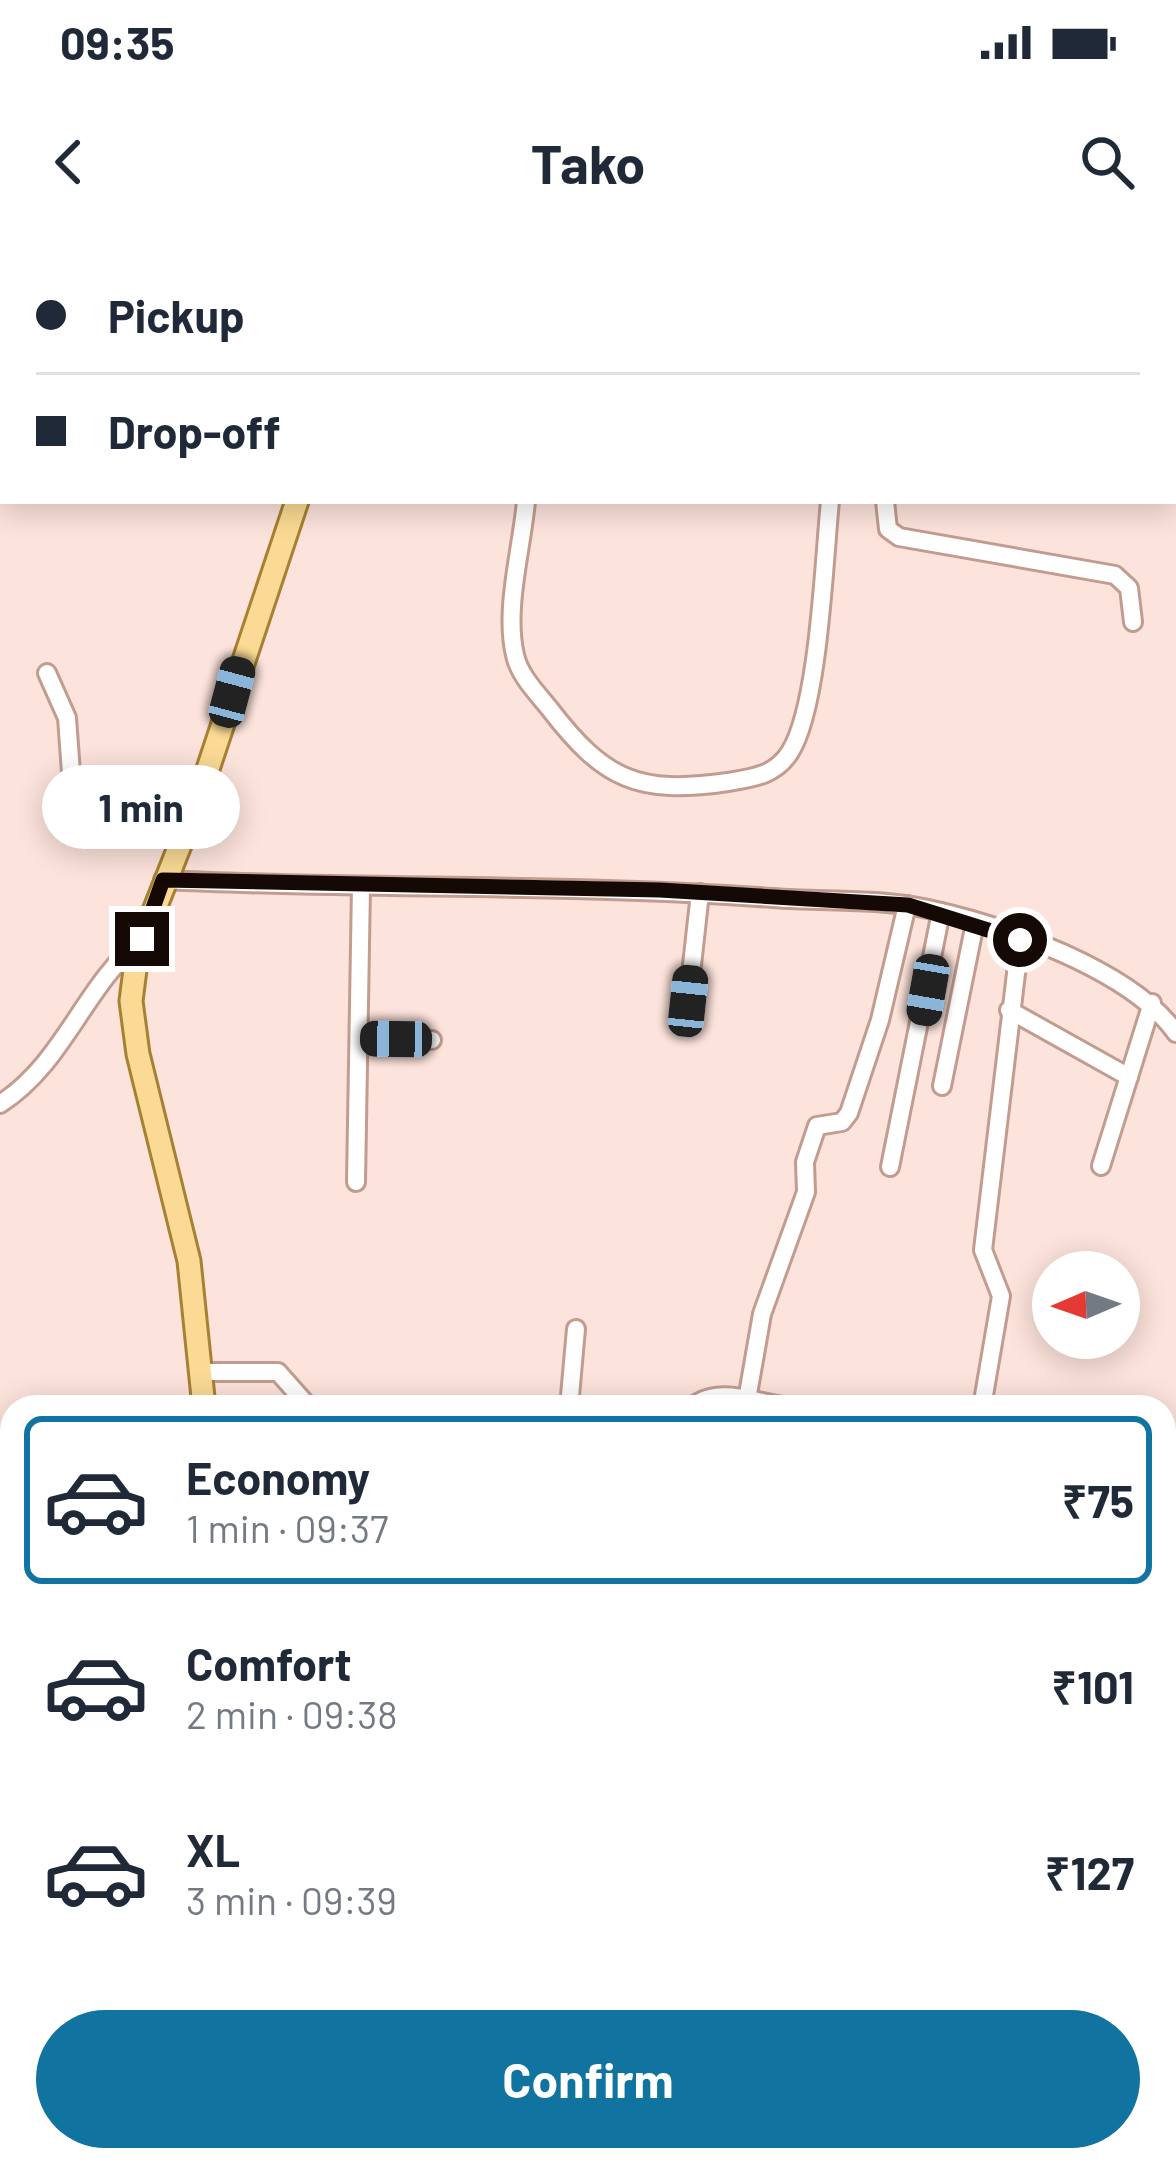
<!DOCTYPE html>
<meta charset="utf-8">
<style>
:root{--surface:#fff;--page:#f6f6f7;--text:#1f2937;--muted:#747a83;--line:#e0e1e3;--accent:#1073a0}
body{margin:0;font-family:Barlow,sans-serif;background:var(--page);color:var(--text);height:100vh;display:flex;flex-direction:column;font-size:45px;white-space:nowrap}
*{box-sizing:border-box;margin:0}
p{font-size:39px;color:var(--muted)}
.icon{flex:none;width:66px;height:66px;fill:none;stroke:currentColor;stroke-width:2;stroke-linecap:round;stroke-linejoin:round}
.map{position:relative;flex:1;overflow:hidden}
.side{position:absolute;left:0px;top:1155px;width:1176px;height:777px;display:flex;flex-direction:column;background:var(--surface);border-radius:36px 36px 0 0;box-shadow:0 6px 30px #0003}
.side>*{flex:none}
.guide{position:absolute;left:0px;top:0px;width:1176px;height:264px;box-shadow:0 6px 30px #0003;display:grid;align-content:center;height:264px;padding:0 36px;background:var(--surface)}
.needle{width:78px;rotate:268deg}
.buttons{position:absolute;left:1032px;top:1011px;display:grid;gap:24px}
.buttons a{display:grid;place-items:center;width:108px;height:108px;border-radius:50%;background:var(--surface);box-shadow:0 6px 30px #0003;font-size:60px}
.end{position:absolute;width:54px;height:54px;margin:-27px;border:15px solid #150905;background:#fff;box-shadow:0 0 0 6px #fff}
.from{border-radius:50%}
.bubble{position:absolute;height:84px;border-radius:42px;background:var(--surface);box-shadow:0 6px 30px #0003;font-size:39px;font-weight:700;line-height:84px;text-align:center}
.car{position:absolute;width:36px;height:72px;margin:-36px -18px;border-radius:15px;box-shadow:0 0 9px 3px #0007;background:linear-gradient(#222 24%,#8ab4d8 0 40%,#222 0 76%,#8ab4d8 0 86%,#222 0)}
.guide b{display:flex;align-items:center;gap:42px;height:114px;font-size:45px}
.guide b+b{border-top:3px solid var(--line)}
.guide i{width:30px;height:30px;background:var(--text)}
ul{padding:21px 0 0;list-style:none}
li{display:flex;align-items:center;gap:36px;height:168px;margin:0 24px 18px;padding:0 12px;border:6px solid transparent;border-radius:18px}
li div{flex:1}
li b{display:block;font-size:45px}
li em{font-style:normal;font-weight:700}
li.active{border-color:var(--accent)}
li>.icon{width:108px;height:108px;stroke-width:1.5}
.button{display:flex;gap:24px;margin-top:auto;padding:24px 36px}
.button a{flex:1;height:138px;border-radius:72px;background:var(--accent);color:#fff;font-size:48px;font-weight:700;line-height:138px;text-align:center}
.status{display:flex;justify-content:space-between;align-items:center;height:84px;padding:0 60px;background:var(--surface);direction:ltr}
.status svg{height:33px;fill:currentColor}
header{display:flex;justify-content:space-between;align-items:center;height:156px;padding:0 36px;background:var(--surface);font-size:54px;font-weight:700}
.map>svg:first-child{display:block}
</style>
<div class="status"><b>09:35</b><svg viewBox="0 0 49 12"><path d="M0 12V9h3v3zM5 12V6h3v6zM10 12V3h3v9zM15 12V0h3v12zM26 1h20v11H26zM47 4h2v5h-2z"/></svg></div>
<header><svg class="icon" aria-label="back" viewBox="0 0 24 24"><path d="M15 5l-7 7 7 7"/></svg>Tako<svg class="icon" aria-label="search" viewBox="0 0 24 24"><circle cx="10" cy="10" r="6"/><path d="M15 15l6 6"/></svg></header>
<div class="map">
<svg width="1176" height="1931" viewBox="0 0 1176 1931">
<rect width="100%" height="100%" fill="#fce3db"/>
<g fill="none" stroke-linecap="round" stroke-linejoin="round">
<g stroke="#c29c8f" stroke-width="22">
<g id="minor">
<polyline points="1027,0 1027,3"/>
<polyline points="583,3 584,0"/>
<polyline points="1173,221 1176,221"/>
<polyline points="0,234 3,233"/>
<path d="M526,261C522,308 504,369 515,415C519,435 537,453 549,468C604,540 638,555 728,542C753,538 776,535 790,512C819,466 824,320 830,261"/>
<polyline points="885,261 888,289 899,297 1115,335 1129,348 1133,382"/>
<polyline points="47,433 67,478 72,546 105,563 186,587"/>
<path d="M163,640C366,650 570,643 773,658C824,662 879,658 928,669C1003,685 1131,730 1176,793"/>
<polyline points="688,761 700,653"/>
<polyline points="1009,770 1129,837"/>
<polyline points="359,798 432,800"/>
<polyline points="942,846 975,683"/>
<path d="M0,864C65,822 83,747 142,699"/>
<polyline points="1101,926 1152,763"/>
<polyline points="890,927 941,672"/>
<polyline points="356,942 361,646"/>
<polyline points="201,1132 278,1132 309,1167"/>
<polyline points="747,1160 762,1074 806,952 805,922 817,886 842,882 849,873 880,780 907,665"/>
<polyline points="569,1167 576,1089"/>
<path d="M692,1167C721,1144 759,1165 792,1167"/>
<polyline points="982,1167 1001,1056 983,1010 1020,700"/>
<polyline points="1164,1274 1176,1257"/>
<polyline points="7,1396 12,1699"/>
<polyline points="1164,1651 1176,1655"/>
<polyline points="0,1798 12,1800"/>
<polyline points="216,1920 222,1931"/>
</g>
</g>
<g stroke="#a78133" stroke-width="27">
<g id="major">
<polyline points="330,3 331,0"/>
<polyline points="204,1167 189,1021 138,814 131,761 137,714 197,562 297,261"/>
<polyline points="0,1922 12,1909"/>
</g>
</g>
<use href="#minor" stroke="#fff" stroke-width="16"/>
<use href="#major" stroke="#fada94" stroke-width="21"/>
</g>
<g fill="none" stroke-linecap="round" stroke-linejoin="round">
<polyline stroke="#150905" stroke-width="15" points="142,699 163,640 660,650 908,665 1020,700"/>
</g>
</svg>
<div class="buttons">
<a><svg class="needle" viewBox="-14 -14 28 28"><path d="M0-13l5 13h-10z" fill="#e53935"/><path d="M0 13l5-13h-10z" fill="#747a83"/></svg></a>
</div>
<i class="end from" style="left:1020px;top:700px"></i>
<i class="end" style="left:142px;top:699px"></i>
<div class="bubble" style="left:42px;top:525px;width:198px">1 min</div>
<i class="car" style="left:232px;top:452px;rotate:15deg"></i>
<i class="car" style="left:928px;top:750px;rotate:190deg"></i>
<i class="car" style="left:688px;top:761px;rotate:6deg"></i>
<i class="car" style="left:396px;top:799px;rotate:271deg"></i>
<div class="guide">
<b><i class="from"></i>Pickup</b>
<b><i></i>Drop-off</b>
</div>
<section class="side">
<ul>
<li class="active"><svg class="icon" aria-label="car" viewBox="0 0 24 24"><path d="M5 17H2v-5l4-1 3-4h7l3 4 3 1v5h-3M9 17h6M6 11h13"/><circle cx="7" cy="17" r="2"/><circle cx="17" cy="17" r="2"/></svg><div><b>Economy</b><p>1 min · 09:37</p></div><em>₹75</em></li>
<li><svg class="icon" aria-label="car" viewBox="0 0 24 24"><path d="M5 17H2v-5l4-1 3-4h7l3 4 3 1v5h-3M9 17h6M6 11h13"/><circle cx="7" cy="17" r="2"/><circle cx="17" cy="17" r="2"/></svg><div><b>Comfort</b><p>2 min · 09:38</p></div><em>₹101</em></li>
<li><svg class="icon" aria-label="car" viewBox="0 0 24 24"><path d="M5 17H2v-5l4-1 3-4h7l3 4 3 1v5h-3M9 17h6M6 11h13"/><circle cx="7" cy="17" r="2"/><circle cx="17" cy="17" r="2"/></svg><div><b>XL</b><p>3 min · 09:39</p></div><em>₹127</em></li>
</ul>
<div class="button"><a>Confirm</a></div>
</section>
</div>
